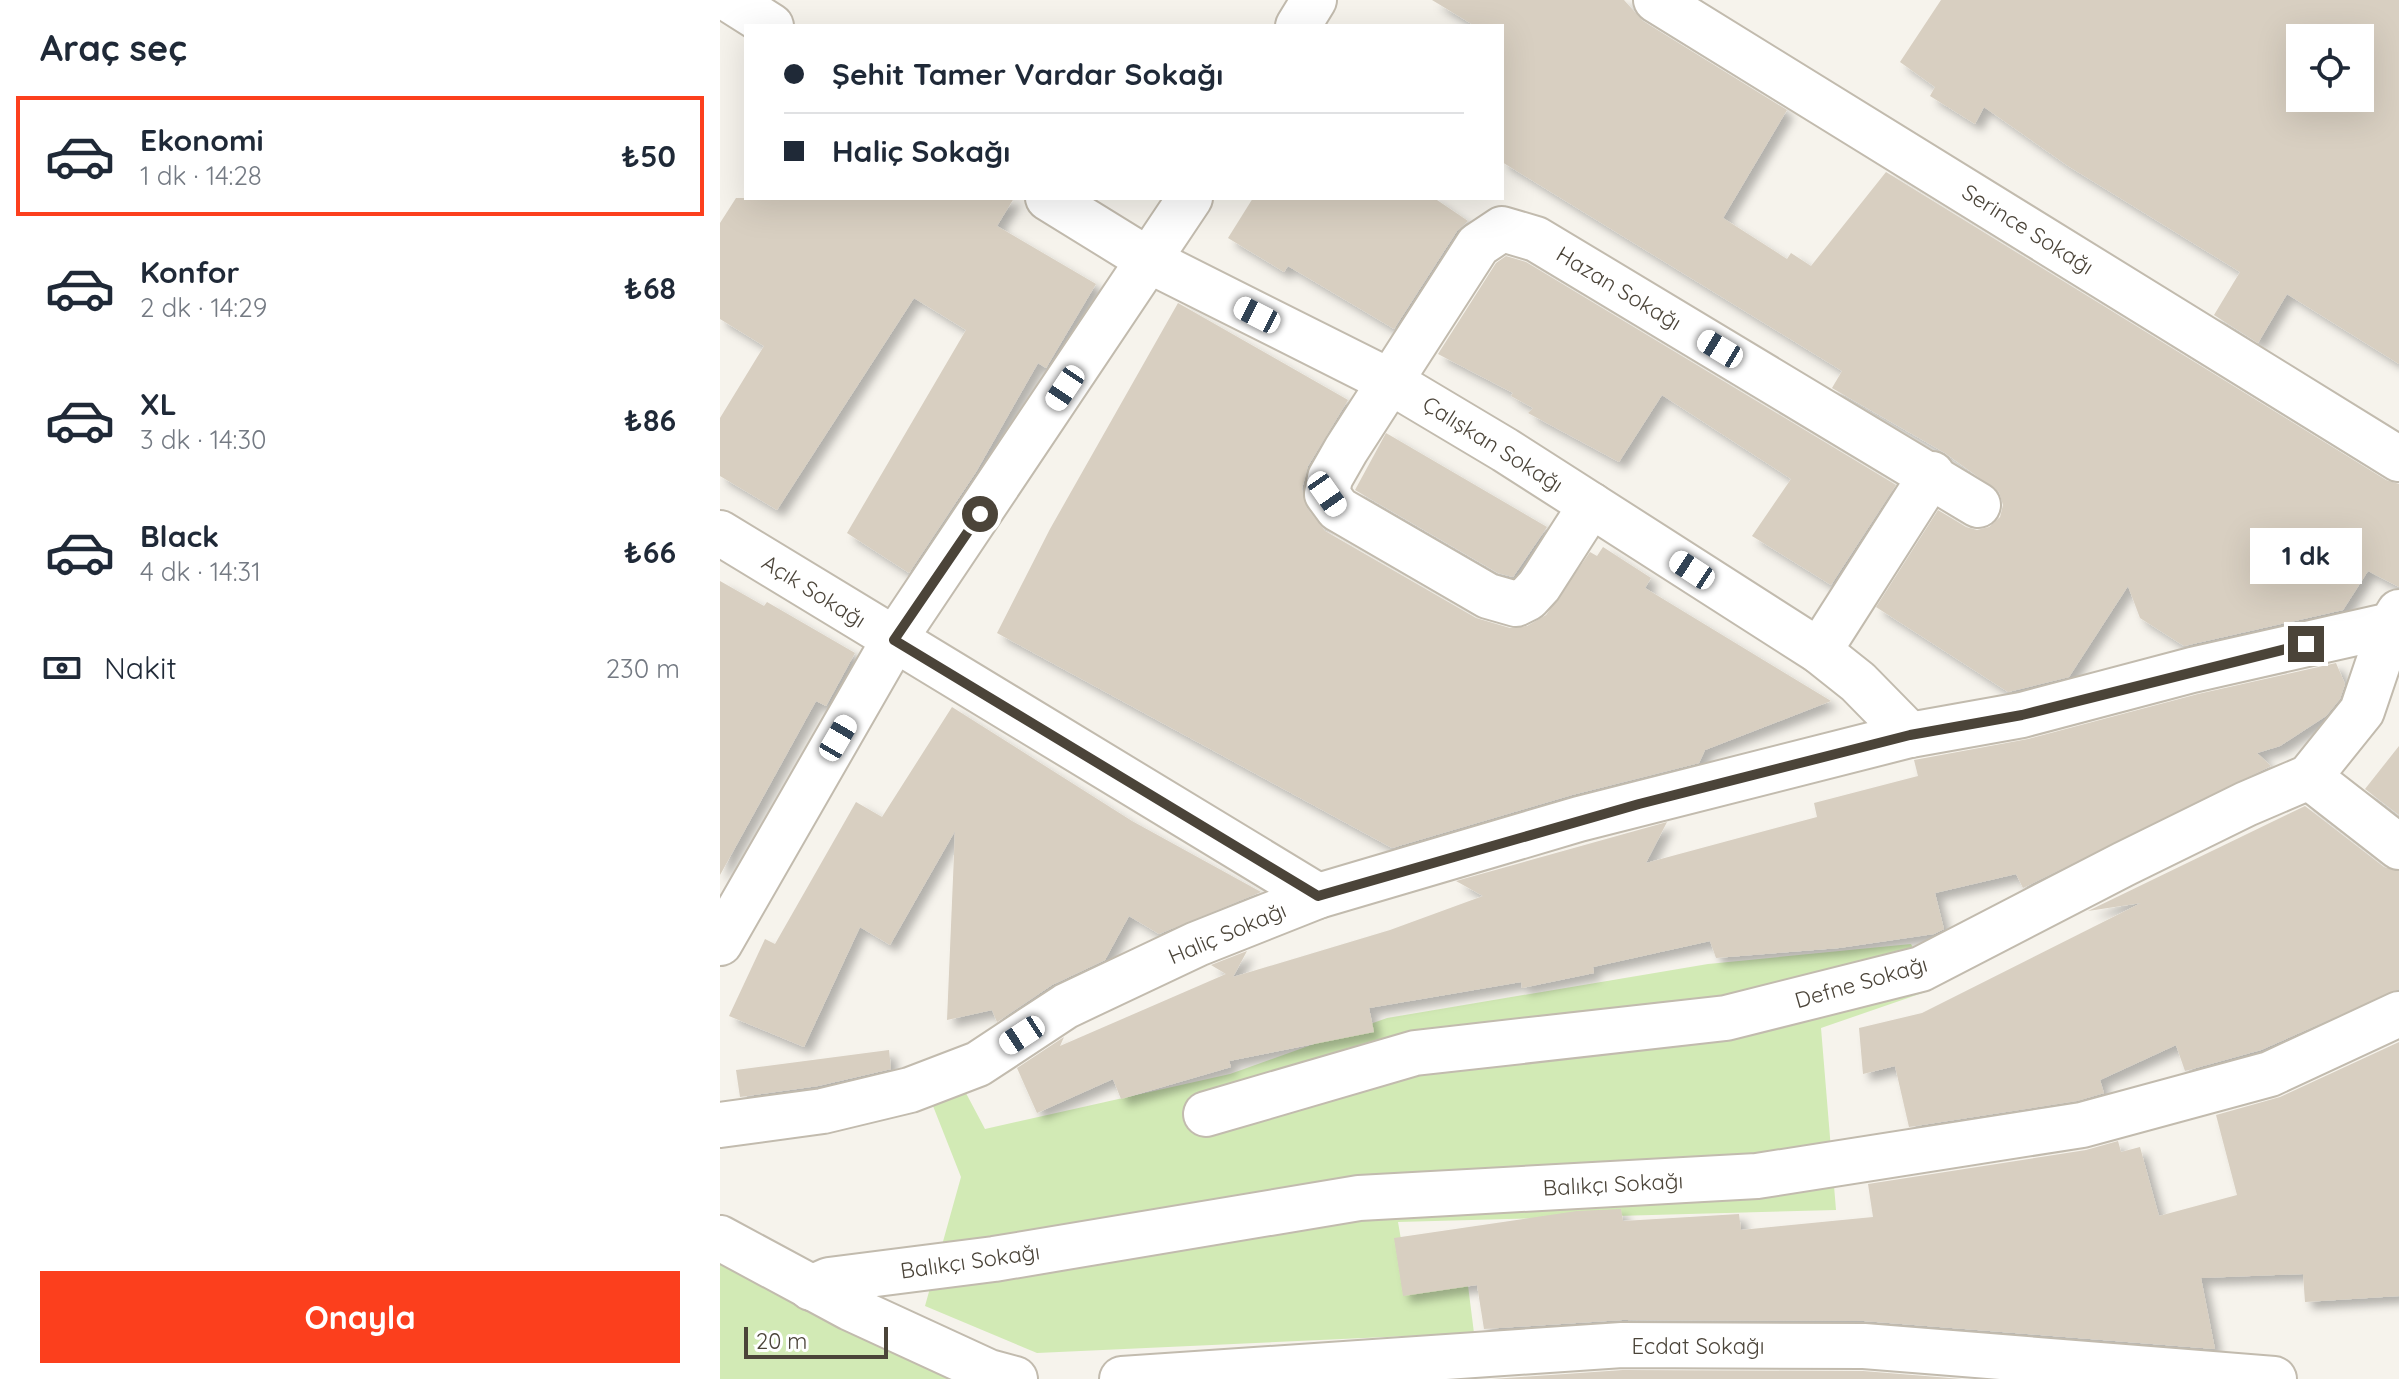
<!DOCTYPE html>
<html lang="tr">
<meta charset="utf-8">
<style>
:root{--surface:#fff;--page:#f6f6f7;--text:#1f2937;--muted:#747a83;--line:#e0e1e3;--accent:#fc3f1d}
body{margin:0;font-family:Quicksand,sans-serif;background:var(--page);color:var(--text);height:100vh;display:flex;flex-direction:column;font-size:30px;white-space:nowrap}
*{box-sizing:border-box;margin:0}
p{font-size:26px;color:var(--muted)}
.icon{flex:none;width:44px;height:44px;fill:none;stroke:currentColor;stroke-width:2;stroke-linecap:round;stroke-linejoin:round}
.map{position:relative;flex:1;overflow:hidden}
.side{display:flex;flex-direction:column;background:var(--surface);width:720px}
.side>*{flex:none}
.top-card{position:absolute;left:24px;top:24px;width:760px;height:176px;border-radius:0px;box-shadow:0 8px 32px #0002;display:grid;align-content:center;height:176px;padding:0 40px;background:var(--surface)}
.controls{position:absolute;left:1566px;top:24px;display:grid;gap:16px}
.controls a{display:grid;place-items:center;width:88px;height:88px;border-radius:0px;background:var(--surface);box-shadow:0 8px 32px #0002;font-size:40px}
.scale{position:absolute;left:24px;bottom:20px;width:144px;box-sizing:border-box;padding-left:8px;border:4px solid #4b4439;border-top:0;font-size:22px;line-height:28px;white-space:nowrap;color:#4b4439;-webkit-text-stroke:6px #fff;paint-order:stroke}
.end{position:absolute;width:36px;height:36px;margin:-18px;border:10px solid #4b4439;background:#fff;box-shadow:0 0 0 4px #fff}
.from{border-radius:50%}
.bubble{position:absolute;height:56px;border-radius:0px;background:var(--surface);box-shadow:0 8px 32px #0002;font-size:26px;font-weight:800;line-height:56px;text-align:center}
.car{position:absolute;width:24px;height:48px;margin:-24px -12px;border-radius:10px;box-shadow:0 0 6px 2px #0007;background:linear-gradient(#fff 24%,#345 0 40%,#fff 0 76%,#345 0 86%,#fff 0)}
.top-card b{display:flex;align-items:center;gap:28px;height:76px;font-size:30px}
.top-card b+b{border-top:2px solid var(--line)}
.top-card i{width:20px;height:20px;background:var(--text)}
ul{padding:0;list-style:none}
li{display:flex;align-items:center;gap:24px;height:120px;margin:0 16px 12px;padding:0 24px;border:4px solid transparent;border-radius:0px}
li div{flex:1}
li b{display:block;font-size:30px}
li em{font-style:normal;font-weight:800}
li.current{border-color:var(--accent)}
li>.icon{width:72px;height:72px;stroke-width:1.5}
h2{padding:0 40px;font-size:36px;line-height:96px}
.pay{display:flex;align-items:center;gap:20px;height:88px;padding:0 40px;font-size:30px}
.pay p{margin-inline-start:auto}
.primary-button{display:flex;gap:16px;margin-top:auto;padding:16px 40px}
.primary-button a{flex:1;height:92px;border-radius:0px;background:var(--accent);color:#fff;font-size:32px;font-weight:800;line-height:92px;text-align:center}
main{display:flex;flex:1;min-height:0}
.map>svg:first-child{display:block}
</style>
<main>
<section class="side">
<h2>Araç seç</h2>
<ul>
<li class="current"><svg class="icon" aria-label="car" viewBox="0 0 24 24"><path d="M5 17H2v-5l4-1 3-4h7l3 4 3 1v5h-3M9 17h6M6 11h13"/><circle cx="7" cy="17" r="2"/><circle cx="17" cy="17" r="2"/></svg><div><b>Ekonomi</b><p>1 dk · 14:28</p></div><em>₺50</em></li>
<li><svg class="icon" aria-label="car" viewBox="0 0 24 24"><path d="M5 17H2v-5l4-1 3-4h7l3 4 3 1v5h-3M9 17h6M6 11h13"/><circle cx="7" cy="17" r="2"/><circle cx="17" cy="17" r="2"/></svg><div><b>Konfor</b><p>2 dk · 14:29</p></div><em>₺68</em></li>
<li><svg class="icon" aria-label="car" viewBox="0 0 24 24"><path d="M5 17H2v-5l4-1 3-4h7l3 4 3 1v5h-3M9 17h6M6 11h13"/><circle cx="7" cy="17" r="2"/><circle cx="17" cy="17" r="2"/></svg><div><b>XL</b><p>3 dk · 14:30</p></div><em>₺86</em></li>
<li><svg class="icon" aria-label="car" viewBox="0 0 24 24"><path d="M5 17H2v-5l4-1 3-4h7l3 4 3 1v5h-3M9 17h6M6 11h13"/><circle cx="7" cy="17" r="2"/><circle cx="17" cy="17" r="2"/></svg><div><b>Black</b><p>4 dk · 14:31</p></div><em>₺66</em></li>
</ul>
<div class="pay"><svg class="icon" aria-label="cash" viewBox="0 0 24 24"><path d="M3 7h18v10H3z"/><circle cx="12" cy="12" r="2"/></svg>Nakit<p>230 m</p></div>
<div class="primary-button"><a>Onayla</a></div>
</section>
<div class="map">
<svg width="1679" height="1379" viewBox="0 0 1679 1379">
<defs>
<filter id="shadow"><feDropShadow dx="7" dy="7" stdDeviation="4" flood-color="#0004"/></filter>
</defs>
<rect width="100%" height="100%" fill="#f6f3ec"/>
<g fill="#d2eab5">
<polygon points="1191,944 1214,989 1101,1028 1116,1210 678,1222 686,1269 745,1262 754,1333 317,1353 205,1306 241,1177 200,1073 230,1063 265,1129 510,1074 667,1018 988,964"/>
<polygon points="0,1260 248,1379 0,1379"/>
</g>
<g fill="#d8cfc1" fill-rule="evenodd" filter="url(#shadow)">
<polygon points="712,0 904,0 923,21 1067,110 1003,218 1067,259 1071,253 1091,266 1166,172 1666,480 1679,484 1679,587 1648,571 1623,610 1464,646 1420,618 1408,586 1349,677 1288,692 1156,607 1218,510 1246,527 1257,530 1269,527 1280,517 1283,505 1279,492 1225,453 1112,388 1122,371 782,162 782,26 755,26"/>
<path d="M1221,0H1679V364L1567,294L1538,343L1494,315L1520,272L1348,166L1264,107L1255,124L1210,96L1215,87L1180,62ZM1580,38H1640V98H1580Z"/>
<polygon points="16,198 294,198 277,226 376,284 326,368 318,363 256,472 189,573 127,533 246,330 194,298 57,510 0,476 0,418 44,346 0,319 0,223"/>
<polygon points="533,198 714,198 748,221 737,231 674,329 568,266 564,272 508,238"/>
<polygon points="786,256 806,262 1176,485 1111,585 1032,536 1071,479 942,395 899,462 808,413 813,408 791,396 793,393 718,354 776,263"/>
<polygon points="458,303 628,400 588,466 582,489 587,508 605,531 756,618 790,628 807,626 826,615 870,552 877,556 883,547 931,578 925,588 1111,701 985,750 979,763 852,795 672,848 277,633 330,529"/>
<polygon points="666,433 827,527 793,577 778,573 635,490"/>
<polygon points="0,581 44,606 47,602 135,653 106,706 96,701 0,875"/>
<polygon points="1616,663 1625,684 1620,699 1606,716 1560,746 1537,753 1551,766 1303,888 1296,874 1215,893 1224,929 1214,934 1119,948 996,958 990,941 873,967 874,973 802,988 801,982 649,1008 654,1032 509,1061 511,1067 401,1099 393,1079 317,1113 297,1068 344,1037 340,1046 506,974 491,965 527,951 513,977 670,930 763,896 736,881 947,822 926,863 1097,817 1094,803 1198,776 1194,760 1308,739 1478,694"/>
<polygon points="232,707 412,821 541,892 439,934 409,916 385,960 332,985 277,1022 272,1010 227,1020 235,831 170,945 140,927 84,1047 9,1016 45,939 55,944 136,802 162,817"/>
<polygon points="1679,746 1679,815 1645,789"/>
<polygon points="1585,806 1664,867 1679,871 1679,989 1541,1050 1465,1071 1456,1045 1380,1080 1384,1093 1357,1101 1189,1127 1175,1066 1143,1074 1139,1028 1202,1013 1421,903 1368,911"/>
<polygon points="1679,1042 1679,1296 1585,1302 1583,1274 1481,1278 1495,1349 1144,1321 902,1320 764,1329 757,1285 683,1296 674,1238 857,1211 901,1209 903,1221 1019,1214 1021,1230 1153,1217 1148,1184 1366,1150 1398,1141 1401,1152 1420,1147 1439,1216 1517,1195 1496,1115 1560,1097"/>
<polygon points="169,1050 171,1069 98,1086 20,1097 16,1070"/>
<polygon points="903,1370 1143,1371 1242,1379 772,1379"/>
</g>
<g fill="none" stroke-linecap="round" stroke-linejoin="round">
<g stroke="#c2bbae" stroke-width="48">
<g id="minor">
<polyline points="10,0 51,26"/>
<polyline points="936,0 1679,459"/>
<polyline points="578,26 594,0"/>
<polyline points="328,198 430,261 671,382 785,450 1099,651 1138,682 1190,735"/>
<polyline points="871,505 819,586 808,598 796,604 768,596 618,509 607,494 610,478 626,450 758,245 782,229 816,239 1258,505"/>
<polyline points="0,533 598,896"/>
<polyline points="1099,651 1212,474"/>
<polyline points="1589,777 1679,847"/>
<polyline points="0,943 174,640 470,198"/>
<polyline points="486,1114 695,1053 1006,1018 1201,969 1404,864 1526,804 1589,777 1642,711 1671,625"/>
<polyline points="0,1125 103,1111 190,1090 258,1064 346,1006 477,944 598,896 859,819 1190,735 1302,715 1472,670 1671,625 1679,612"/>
<polyline points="0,1238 130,1308 269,1372 295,1379"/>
<polyline points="91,1288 109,1280 274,1259 639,1198 1037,1176 1362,1125 1550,1074 1679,1014"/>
<polyline points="402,1379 902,1345 1144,1346 1554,1379"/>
</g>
</g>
<use href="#minor" stroke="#fff" stroke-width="44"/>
</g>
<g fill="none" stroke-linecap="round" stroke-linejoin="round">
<polyline stroke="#4b4439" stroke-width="10" points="260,514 174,640 598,896 919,804 1190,735 1302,715 1586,644"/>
</g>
<g text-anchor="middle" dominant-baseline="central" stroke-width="6" stroke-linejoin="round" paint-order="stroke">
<g font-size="22" fill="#4b4439" stroke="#fff">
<text transform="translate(1308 229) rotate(32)">Serince Sokağı</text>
<text transform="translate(899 288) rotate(31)">Hazan Sokağı</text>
<text transform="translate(773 444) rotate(32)">Çalışkan Sokağı</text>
<text transform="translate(94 591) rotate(32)">Açık Sokağı</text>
<text transform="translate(507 933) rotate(-23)">Haliç Sokağı</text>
<text transform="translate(1141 982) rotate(-16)">Defne Sokağı</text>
<text transform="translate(893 1184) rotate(-3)">Balıkçı Sokağı</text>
<text transform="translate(250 1261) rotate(-8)">Balıkçı Sokağı</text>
<text x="978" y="1346">Ecdat Sokağı</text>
</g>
</g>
</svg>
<div class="controls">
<a><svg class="icon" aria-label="locate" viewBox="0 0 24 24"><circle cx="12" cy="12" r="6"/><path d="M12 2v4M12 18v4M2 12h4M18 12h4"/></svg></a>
</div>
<div class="scale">20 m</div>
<i class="end from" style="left:260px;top:514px"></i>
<i class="end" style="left:1586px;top:644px"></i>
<div class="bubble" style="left:1530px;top:528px;width:112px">1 dk</div>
<i class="car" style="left:537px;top:315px;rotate:297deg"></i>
<i class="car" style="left:1000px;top:349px;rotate:301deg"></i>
<i class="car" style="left:345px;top:388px;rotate:214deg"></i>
<i class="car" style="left:607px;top:494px;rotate:145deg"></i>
<i class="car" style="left:972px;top:570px;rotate:303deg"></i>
<i class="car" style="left:118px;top:738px;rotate:30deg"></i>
<i class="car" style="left:302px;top:1035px;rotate:237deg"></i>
<div class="top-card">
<b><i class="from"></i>Şehit Tamer Vardar Sokağı</b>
<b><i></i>Haliç Sokağı</b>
</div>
</div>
</main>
